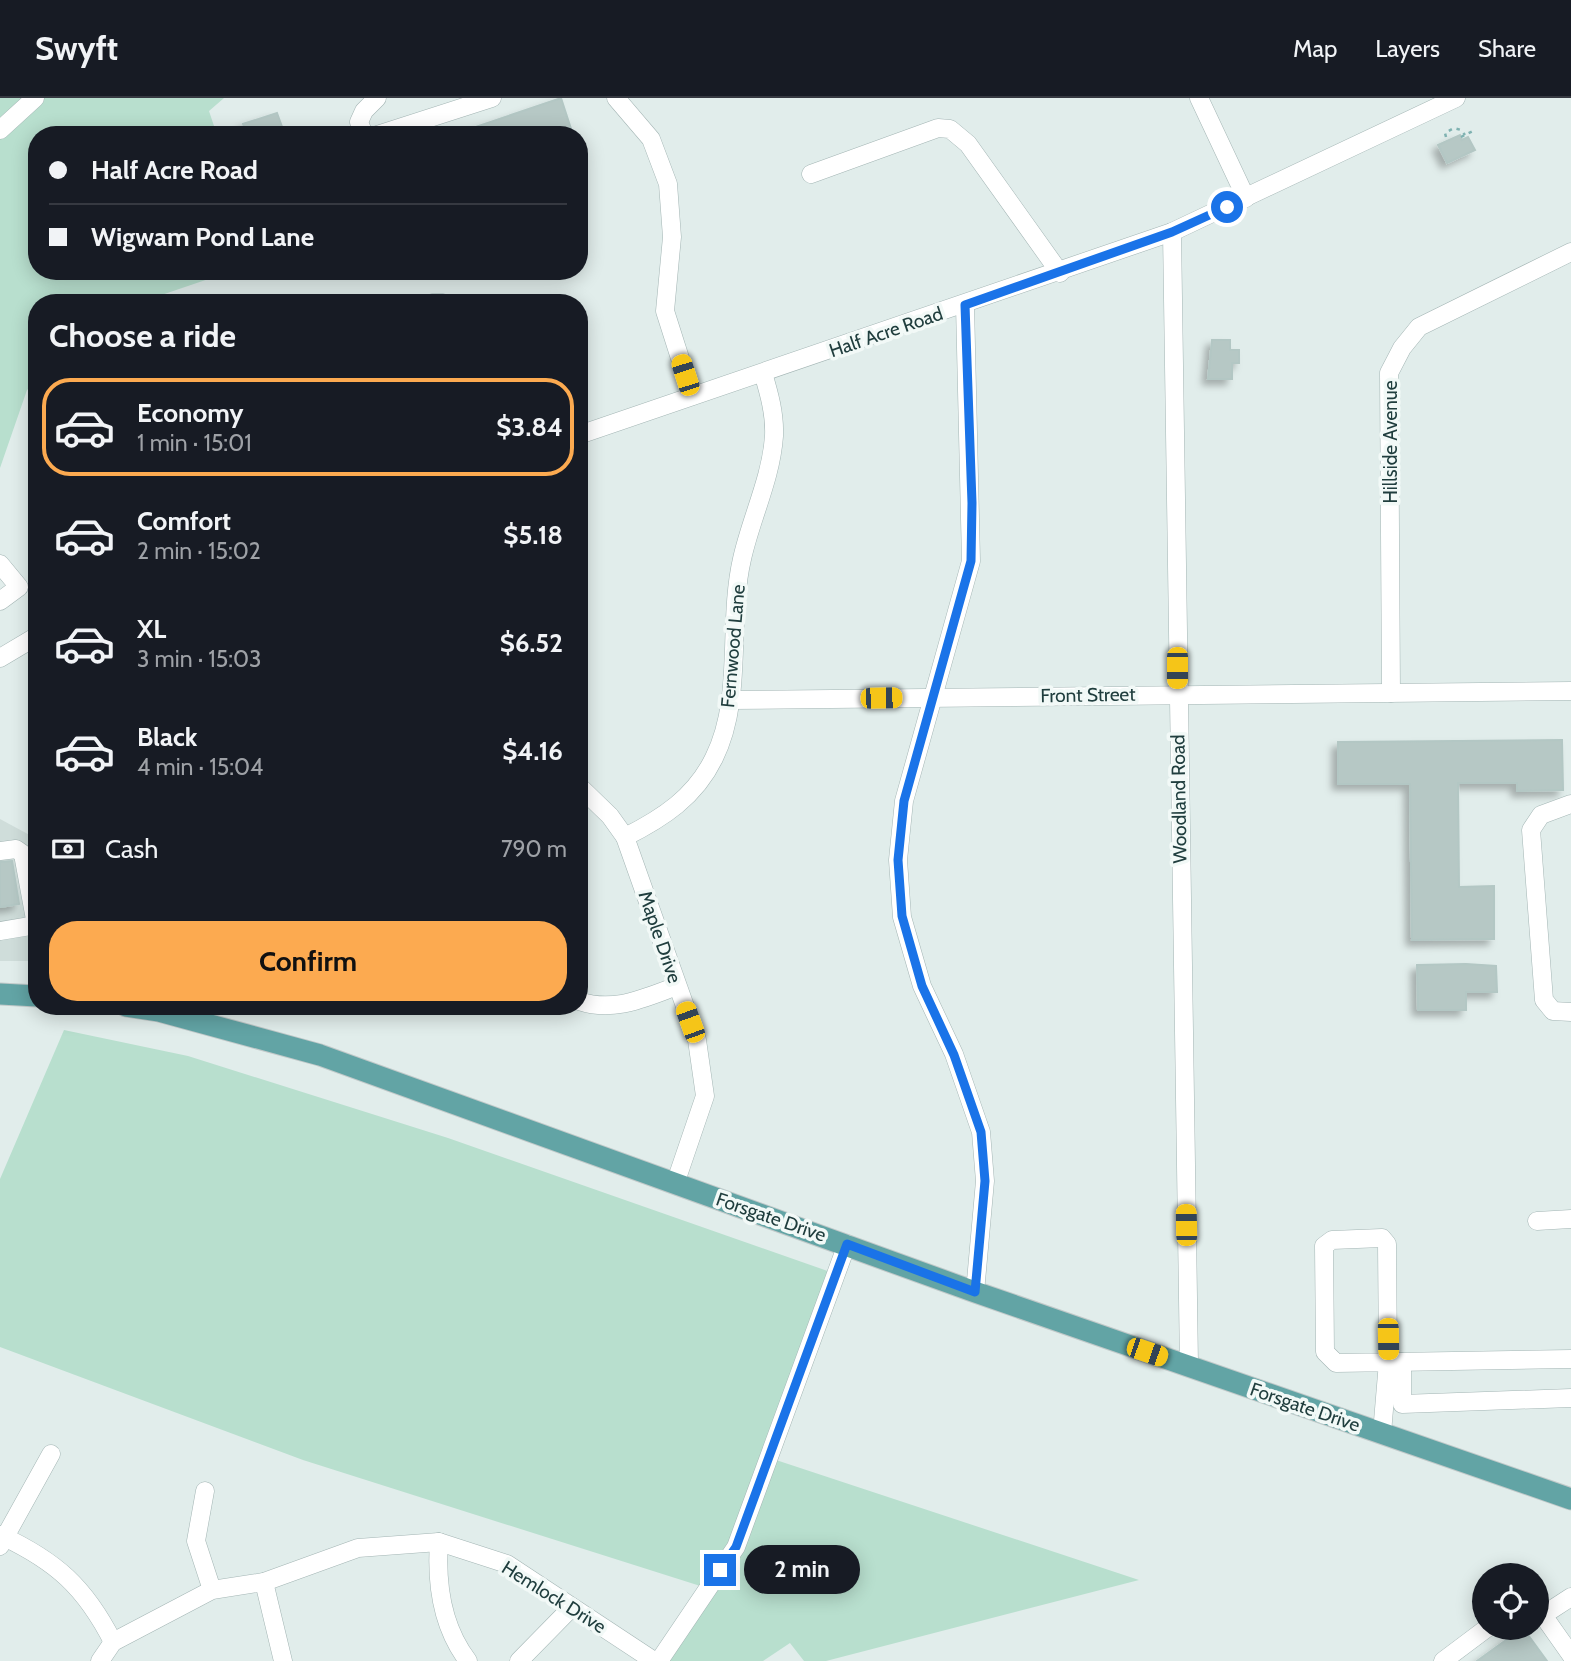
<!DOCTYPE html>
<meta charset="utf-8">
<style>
:root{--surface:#171b24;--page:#242831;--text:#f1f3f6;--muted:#9ea1a6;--line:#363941;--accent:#fcaa50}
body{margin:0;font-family:Cabin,sans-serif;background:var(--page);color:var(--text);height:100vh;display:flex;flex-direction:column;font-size:26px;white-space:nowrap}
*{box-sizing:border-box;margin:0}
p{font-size:23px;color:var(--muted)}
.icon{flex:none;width:38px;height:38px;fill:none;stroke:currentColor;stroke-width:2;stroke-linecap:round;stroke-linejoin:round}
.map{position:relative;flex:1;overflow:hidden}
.drawer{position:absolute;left:28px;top:196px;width:560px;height:721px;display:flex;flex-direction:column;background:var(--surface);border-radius:28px;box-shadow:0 4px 18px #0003}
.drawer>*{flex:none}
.banner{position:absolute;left:28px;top:28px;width:560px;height:154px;border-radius:28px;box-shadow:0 4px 18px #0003;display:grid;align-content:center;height:154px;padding:0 21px;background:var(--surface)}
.fabs{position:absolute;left:1472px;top:1465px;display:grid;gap:14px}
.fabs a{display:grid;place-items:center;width:77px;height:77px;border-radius:50%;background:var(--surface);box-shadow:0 4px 18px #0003;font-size:35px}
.end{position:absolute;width:32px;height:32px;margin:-16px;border:9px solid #1a73e8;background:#fff;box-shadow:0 0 0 4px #fff}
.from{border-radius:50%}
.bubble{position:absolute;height:49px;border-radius:24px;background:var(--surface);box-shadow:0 4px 18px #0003;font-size:23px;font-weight:700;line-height:49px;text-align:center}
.car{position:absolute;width:21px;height:42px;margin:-21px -10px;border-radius:9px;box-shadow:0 0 5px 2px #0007;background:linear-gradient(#f5c518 24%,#345 0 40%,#f5c518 0 76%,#345 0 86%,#f5c518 0)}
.banner b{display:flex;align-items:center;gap:24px;height:66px;font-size:26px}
.banner b+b{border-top:2px solid var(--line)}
.banner i{width:18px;height:18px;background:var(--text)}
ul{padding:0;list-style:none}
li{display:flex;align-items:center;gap:21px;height:98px;margin:0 14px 10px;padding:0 7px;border:4px solid transparent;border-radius:28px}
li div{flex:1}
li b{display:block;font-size:26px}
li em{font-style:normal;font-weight:700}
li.current{border-color:var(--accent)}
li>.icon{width:63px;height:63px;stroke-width:1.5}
h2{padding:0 21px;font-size:32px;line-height:84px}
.pay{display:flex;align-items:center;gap:18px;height:77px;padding:0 21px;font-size:26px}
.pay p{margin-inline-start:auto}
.button{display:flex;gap:14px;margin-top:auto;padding:14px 21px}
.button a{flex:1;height:80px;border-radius:28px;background:var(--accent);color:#111;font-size:28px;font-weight:700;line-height:80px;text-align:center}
header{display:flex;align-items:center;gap:42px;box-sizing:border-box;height:98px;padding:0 35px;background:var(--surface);border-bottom:2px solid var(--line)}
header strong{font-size:33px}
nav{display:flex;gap:38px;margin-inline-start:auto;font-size:24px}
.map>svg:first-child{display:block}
</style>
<header>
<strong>Swyft</strong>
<nav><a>Map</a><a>Layers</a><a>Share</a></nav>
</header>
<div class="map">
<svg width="1571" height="1563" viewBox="0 0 1571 1563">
<defs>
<filter id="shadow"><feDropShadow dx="-5.5" dy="5.5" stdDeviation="3.5" flood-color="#0004"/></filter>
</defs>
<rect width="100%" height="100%" fill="#e1edeb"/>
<polygon fill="#cfddda" points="0,721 37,741 37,863 0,863"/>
<g fill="#b8dfce">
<polygon points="0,0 224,0 209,13 217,37 37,37 37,173 232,173 138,205 37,205 37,284 27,292 0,370"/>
<polygon points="64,932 188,958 448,1040 839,1177 773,1361 1139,1482 826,1563 804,1563 790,1545 763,1563 660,1563 713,1492 303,1362 0,1249 0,1081"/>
</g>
<g fill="#b6c8c5" stroke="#b3c7c4" stroke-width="2" filter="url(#shadow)">
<polygon points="561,0 573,37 458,37 458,35"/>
<polygon points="277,15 285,37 247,37 243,26"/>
<polygon points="1460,37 1462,42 1468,39 1475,52 1447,65 1438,47"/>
<polygon points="1212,242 1230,242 1230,252 1239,252 1239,265 1232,265 1232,281 1208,281"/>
<polygon points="1562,642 1563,692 1517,693 1517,685 1458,685 1459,789 1494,788 1494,841 1412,842 1410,686 1338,686 1338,644"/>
<polygon points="12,763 19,806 0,809 0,764"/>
<polygon points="1466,866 1496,868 1497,894 1466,894 1466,912 1418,912 1417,867"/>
<polygon points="1523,1530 1547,1563 1477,1563"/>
</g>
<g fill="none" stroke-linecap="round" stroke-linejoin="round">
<g stroke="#a3b5b4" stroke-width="19">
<g id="minor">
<polyline points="616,0 651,41 668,86 672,139 665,213 692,298"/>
<polyline points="1199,0 1246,100"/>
<polyline points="0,32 35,0"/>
<polyline points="364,37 359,24 364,13 377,0"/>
<polyline points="377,37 492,0"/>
<polyline points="811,76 938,30 950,31 968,46 1060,175"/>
<polyline points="1172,134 1189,1267"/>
<polyline points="432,205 443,205"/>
<polyline points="965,207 971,463 904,703 898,762 902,819 922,888 954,956 981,1034 985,1083 975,1194"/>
<polyline points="579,337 1172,134 1456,0"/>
<polyline points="0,466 19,489 0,503"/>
<polyline points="0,560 37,538"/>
<polyline points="1391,595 1389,275 1402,250 1419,229 1571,154"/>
<polyline points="730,602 1571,593"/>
<polyline points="579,688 610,718 625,739 697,942 705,998 675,1086"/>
<polyline points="1571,706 1541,717 1531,732 1544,902 1553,913 1571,914"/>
<path d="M625,739C663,720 695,699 714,660C744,600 727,526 742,461C751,420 771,381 774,338C775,316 769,295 763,275"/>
<polyline points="0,753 16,751 23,756 37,832"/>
<polyline points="0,833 36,827"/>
<path d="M579,903C614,915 644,900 677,888"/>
<polyline points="1537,1123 1571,1121"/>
<polyline points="1402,1264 1402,1306 1571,1300"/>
<polyline points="1382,1335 1388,1264 1387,1146 1382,1140 1332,1142 1324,1148 1325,1254 1336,1265 1571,1261"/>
<polyline points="205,1393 196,1443 212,1492"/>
<path d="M0,1437C56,1463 85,1489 113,1544"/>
<path d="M439,1444C436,1486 442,1529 468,1563"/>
<polyline points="0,1448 51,1356"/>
<polyline points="264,1484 283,1563"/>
<polyline points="1536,1513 1551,1512 1571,1499"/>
<polyline points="1540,1513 1571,1557"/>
<polyline points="100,1563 113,1544 212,1492 264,1484 358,1450 439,1444 507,1466 654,1563"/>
<polyline points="519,1563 572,1509"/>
<polyline points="659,1563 736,1449 847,1146"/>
<polyline points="1443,1563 1487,1530"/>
</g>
</g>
<g stroke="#c1c9c9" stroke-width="23">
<g id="major">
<polyline points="0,896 37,898"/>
<polyline points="126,908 159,913 320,957 975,1194 1571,1401"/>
</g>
</g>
<g stroke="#7fb2b1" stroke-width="2.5" stroke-dasharray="3.5 5" stroke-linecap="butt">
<polyline points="1446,39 1445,35 1454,30 1461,32 1465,37"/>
<polyline points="1461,39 1475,32"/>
</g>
<use href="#minor" stroke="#fff" stroke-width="18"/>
<use href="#major" stroke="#62a4a5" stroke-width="21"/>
</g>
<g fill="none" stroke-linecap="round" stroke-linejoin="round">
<polyline stroke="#1a73e8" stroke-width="9" points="720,1472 736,1449 847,1146 975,1194 985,1083 981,1034 954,957 922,888 902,818 898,762 904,703 971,463 972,405 965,207 1172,134 1227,109"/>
</g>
<g text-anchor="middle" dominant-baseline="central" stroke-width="7" stroke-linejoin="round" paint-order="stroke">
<g font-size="19" fill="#203e3e" stroke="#f2f9f7">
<text transform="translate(886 234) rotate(-19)">Half Acre Road</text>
<text transform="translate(1390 344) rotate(-90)">Hillside Avenue</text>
<text transform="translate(733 548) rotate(-85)">Fernwood Lane</text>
<text transform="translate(1088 597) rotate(-1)">Front Street</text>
<text transform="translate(1179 701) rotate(-91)">Woodland Road</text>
<text transform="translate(660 839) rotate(71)">Maple Drive</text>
<text transform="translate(771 1119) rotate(19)">Forsgate Drive</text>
<text transform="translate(1305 1309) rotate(19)">Forsgate Drive</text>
<text transform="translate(554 1499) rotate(32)">Hemlock Drive</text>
</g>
</g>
</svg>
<div class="fabs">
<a><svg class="icon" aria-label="locate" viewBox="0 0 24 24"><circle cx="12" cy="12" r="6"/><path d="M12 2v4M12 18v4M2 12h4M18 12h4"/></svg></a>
</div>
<i class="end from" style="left:1227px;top:109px"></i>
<i class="end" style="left:720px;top:1472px"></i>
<div class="bubble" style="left:744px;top:1447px;width:116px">2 min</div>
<i class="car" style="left:685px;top:277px;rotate:342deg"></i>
<i class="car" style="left:1177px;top:570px;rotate:180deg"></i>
<i class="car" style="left:881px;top:600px;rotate:89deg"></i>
<i class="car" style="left:690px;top:924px;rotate:340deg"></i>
<i class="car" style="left:1186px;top:1127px;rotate:359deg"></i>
<i class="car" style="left:1388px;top:1241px;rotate:179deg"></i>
<i class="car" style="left:1147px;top:1254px;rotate:109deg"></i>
<div class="banner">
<b><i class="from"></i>Half Acre Road</b>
<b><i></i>Wigwam Pond Lane</b>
</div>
<section class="drawer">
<h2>Choose a ride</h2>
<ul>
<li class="current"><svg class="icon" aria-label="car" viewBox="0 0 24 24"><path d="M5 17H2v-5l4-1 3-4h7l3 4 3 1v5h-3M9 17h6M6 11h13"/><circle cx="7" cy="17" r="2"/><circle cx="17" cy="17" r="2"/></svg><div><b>Economy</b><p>1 min · 15:01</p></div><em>$3.84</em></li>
<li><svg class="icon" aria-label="car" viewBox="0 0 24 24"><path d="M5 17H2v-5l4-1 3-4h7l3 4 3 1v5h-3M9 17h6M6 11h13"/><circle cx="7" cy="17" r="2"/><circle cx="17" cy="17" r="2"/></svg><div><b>Comfort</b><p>2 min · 15:02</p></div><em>$5.18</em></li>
<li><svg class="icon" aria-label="car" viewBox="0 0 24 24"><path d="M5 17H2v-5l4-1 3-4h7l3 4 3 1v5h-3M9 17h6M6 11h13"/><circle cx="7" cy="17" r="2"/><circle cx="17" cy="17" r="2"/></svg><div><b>XL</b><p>3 min · 15:03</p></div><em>$6.52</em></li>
<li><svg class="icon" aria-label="car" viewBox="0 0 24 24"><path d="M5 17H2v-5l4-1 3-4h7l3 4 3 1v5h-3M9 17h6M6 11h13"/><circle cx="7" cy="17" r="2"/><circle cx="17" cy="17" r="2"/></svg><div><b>Black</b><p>4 min · 15:04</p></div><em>$4.16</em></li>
</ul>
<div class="pay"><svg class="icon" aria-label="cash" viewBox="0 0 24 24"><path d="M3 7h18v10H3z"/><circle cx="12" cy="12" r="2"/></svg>Cash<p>790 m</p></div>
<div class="button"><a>Confirm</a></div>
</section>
</div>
